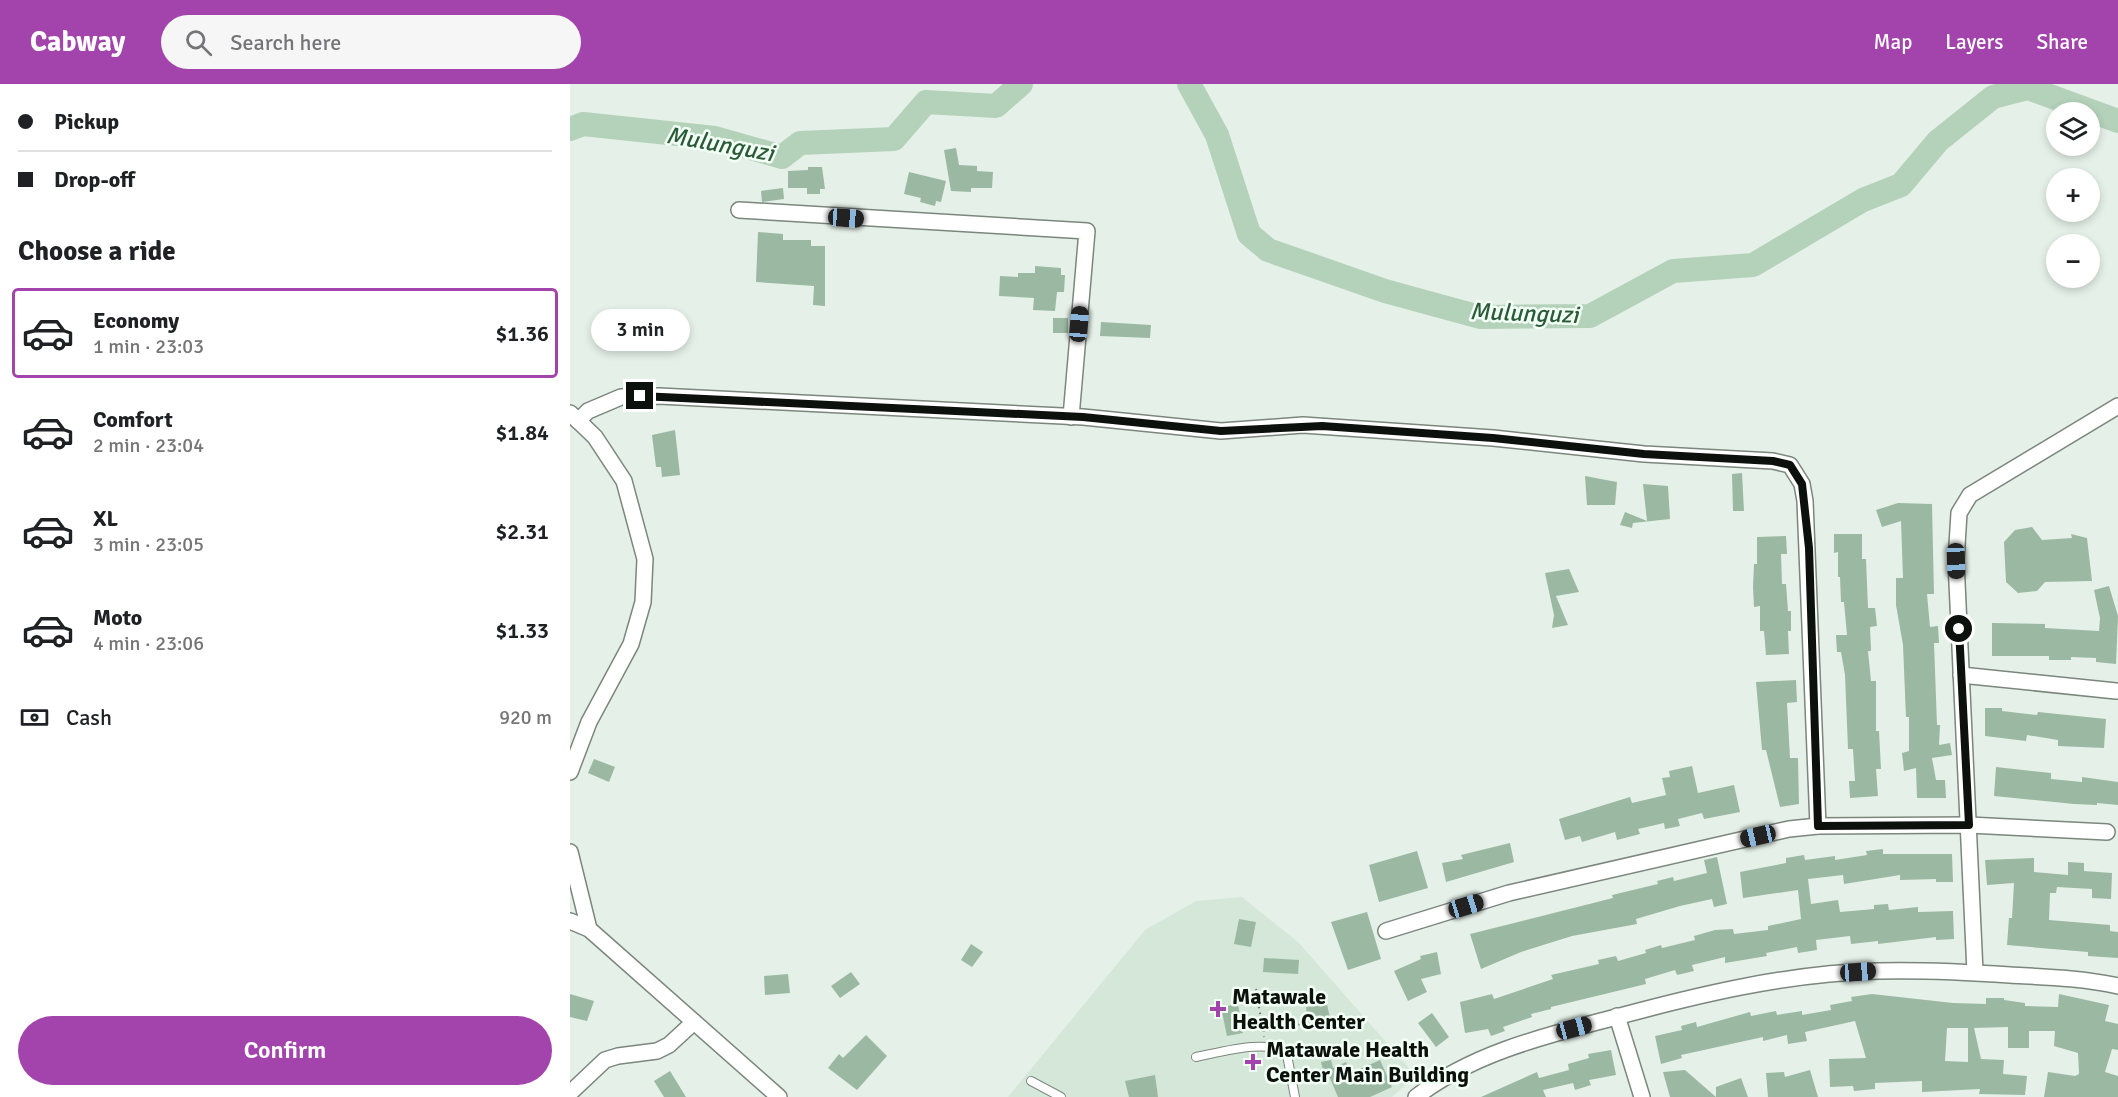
<!DOCTYPE html>
<meta charset="utf-8">
<style>
:root{--surface:#fff;--page:#f6f6f6;--text:#202124;--muted:#757577;--line:#e0e0e0;--accent:#a344ad}
body{margin:0;font-family:Signika,sans-serif;background:var(--page);color:var(--text);height:100vh;display:flex;flex-direction:column;font-size:22px;white-space:nowrap}
*{box-sizing:border-box;margin:0}
p{font-size:20px;color:var(--muted)}
.icon{flex:none;width:33px;height:33px;fill:none;stroke:currentColor;stroke-width:2;stroke-linecap:round;stroke-linejoin:round}
.map{position:relative;flex:1;overflow:hidden}
.side{display:flex;flex-direction:column;background:var(--surface);width:570px}
.side>*{flex:none}
.top-card{display:grid;align-content:center;height:132px;padding:0 18px;background:var(--surface)}
.fabs{position:absolute;left:1476px;top:18px;display:grid;gap:12px}
.fabs a{display:grid;place-items:center;width:54px;height:54px;border-radius:50%;background:var(--surface);box-shadow:0 3px 9px #0003;font-size:30px}
.end{position:absolute;width:27px;height:27px;margin:-14px;border:8px solid #0d110e;background:#fff;box-shadow:0 0 0 3px #fff}
.from{border-radius:50%}
.bubble{position:absolute;height:42px;border-radius:21px;background:var(--surface);box-shadow:0 3px 9px #0003;font-size:20px;font-weight:600;line-height:42px;text-align:center}
.car{position:absolute;width:18px;height:36px;margin:-18px -9px;border-radius:8px;box-shadow:0 0 4px 2px #0007;background:linear-gradient(#222 24%,#8ab4d8 0 40%,#222 0 76%,#8ab4d8 0 86%,#222 0)}
.top-card b{display:flex;align-items:center;gap:21px;height:57px;font-size:22px}
.top-card b+b{border-top:2px solid var(--line)}
.top-card i{width:15px;height:15px;background:var(--text)}
ul{padding:0;list-style:none}
li{display:flex;align-items:center;gap:18px;height:90px;margin:0 12px 9px;padding:0 6px;border:3px solid transparent;border-radius:6px}
li div{flex:1}
li b{display:block;font-size:22px}
li em{font-style:normal;font-weight:600}
li.active{border-color:var(--accent)}
li>.icon{width:54px;height:54px;stroke-width:1.5}
h2{padding:0 18px;font-size:27px;line-height:72px}
.pay{display:flex;align-items:center;gap:15px;height:66px;padding:0 18px;font-size:22px}
.pay p{margin-inline-start:auto}
.button{display:flex;gap:12px;margin-top:auto;padding:12px 18px}
.button a{flex:1;height:69px;border-radius:36px;background:var(--accent);color:#fff;font-size:24px;font-weight:600;line-height:69px;text-align:center}
header{display:flex;align-items:center;gap:36px;box-sizing:border-box;height:84px;padding:0 30px;background:var(--accent);color:#fff}
header strong{font-size:28px}
nav{display:flex;gap:33px;margin-inline-start:auto;font-size:21px}
.search{width:420px;height:54px;background:var(--page);display:flex;align-items:center;gap:15px;box-sizing:border-box;padding:0 21px;border-radius:33px;color:var(--muted);font-size:22px}
main{display:flex;flex:1;min-height:0}
.map>svg:first-child{display:block}
</style>
<header>
<strong>Cabway</strong>
<div class="search"><svg class="icon" aria-label="search" viewBox="0 0 24 24"><circle cx="10" cy="10" r="6"/><path d="M15 15l6 6"/></svg>Search here</div>
<nav><a>Map</a><a>Layers</a><a>Share</a></nav>
</header>
<main>
<section class="side">
<div class="top-card">
<b><i class="from"></i>Pickup</b>
<b><i></i>Drop-off</b>
</div>
<h2>Choose a ride</h2>
<ul>
<li class="active"><svg class="icon" aria-label="car" viewBox="0 0 24 24"><path d="M5 17H2v-5l4-1 3-4h7l3 4 3 1v5h-3M9 17h6M6 11h13"/><circle cx="7" cy="17" r="2"/><circle cx="17" cy="17" r="2"/></svg><div><b>Economy</b><p>1 min · 23:03</p></div><em>$1.36</em></li>
<li><svg class="icon" aria-label="car" viewBox="0 0 24 24"><path d="M5 17H2v-5l4-1 3-4h7l3 4 3 1v5h-3M9 17h6M6 11h13"/><circle cx="7" cy="17" r="2"/><circle cx="17" cy="17" r="2"/></svg><div><b>Comfort</b><p>2 min · 23:04</p></div><em>$1.84</em></li>
<li><svg class="icon" aria-label="car" viewBox="0 0 24 24"><path d="M5 17H2v-5l4-1 3-4h7l3 4 3 1v5h-3M9 17h6M6 11h13"/><circle cx="7" cy="17" r="2"/><circle cx="17" cy="17" r="2"/></svg><div><b>XL</b><p>3 min · 23:05</p></div><em>$2.31</em></li>
<li><svg class="icon" aria-label="car" viewBox="0 0 24 24"><path d="M5 17H2v-5l4-1 3-4h7l3 4 3 1v5h-3M9 17h6M6 11h13"/><circle cx="7" cy="17" r="2"/><circle cx="17" cy="17" r="2"/></svg><div><b>Moto</b><p>4 min · 23:06</p></div><em>$1.33</em></li>
</ul>
<div class="pay"><svg class="icon" aria-label="cash" viewBox="0 0 24 24"><path d="M3 7h18v10H3z"/><circle cx="12" cy="12" r="2"/></svg>Cash<p>920 m</p></div>
<div class="button"><a>Confirm</a></div>
</section>
<div class="map">
<svg width="1548" height="1013" viewBox="0 0 1548 1013">
<rect width="100%" height="100%" fill="#e5f1e8"/>
<polygon fill="#d4e7d8" points="672,813 729,859 846,992 822,1013 438,1013 575,846 626,817"/>
<g fill="none" stroke-linecap="round" stroke-linejoin="round">
<g stroke="#b4d1ba" stroke-width="24">
<polyline points="619,0 647,51 679,150 698,166 815,207 910,233 1020,232 1103,187 1183,181 1293,116 1331,101 1368,57 1423,13 1458,4 1548,37"/>
<polyline points="0,45 13,40 145,54 212,73 230,59 324,55 356,18 426,22 451,0"/>
</g>
</g>
<g fill="#9bb8a2" fill-rule="evenodd">
<polygon points="386,64 389,81 407,82 407,87 423,88 422,104 401,104 401,108 381,107 374,66"/>
<polygon points="238,83 252,83 255,105 250,105 250,110 237,110 237,104 218,104 218,87 238,86"/>
<polygon points="339,88 376,97 371,118 366,117 365,122 350,118 351,114 334,110"/>
<polygon points="213,104 214,115 192,118 191,107"/>
<polygon points="188,148 213,150 213,156 241,156 241,162 255,162 255,222 243,221 244,202 186,198"/>
<polygon points="465,182 491,184 491,191 495,191 494,208 487,208 485,227 463,226 464,214 429,212 430,192 448,193 448,189 465,189"/>
<rect x="483" y="234" width="15" height="15"/>
<polygon points="531,238 581,241 580,254 530,252"/>
<polygon points="105,346 110,391 92,393 91,383 86,383 82,351"/>
<polygon points="1172,389 1174,427 1163,427 1162,390"/>
<polygon points="1015,392 1047,398 1045,421 1017,421"/>
<polygon points="1073,400 1098,402 1100,435 1063,439 1062,444 1050,441 1055,428 1077,437"/>
<polygon points="1328,419 1362,420 1364,510 1357,510 1360,543 1368,542 1369,559 1364,559 1367,641 1370,641 1369,661 1380,659 1382,671 1362,674 1366,696 1375,696 1376,714 1347,714 1346,684 1334,687 1332,669 1339,667 1339,633 1336,633 1333,561 1326,521 1326,494 1333,494 1331,437 1312,443 1306,426"/>
<polygon points="1462,443 1472,456 1502,454 1501,450 1517,454 1522,497 1475,498 1467,507 1448,509 1436,498 1434,458 1445,446"/>
<polygon points="1264,450 1292,450 1292,475 1296,475 1298,524 1305,524 1307,542 1300,543 1301,567 1298,567 1301,597 1306,597 1306,647 1309,647 1311,685 1306,685 1308,712 1280,714 1279,697 1285,697 1283,665 1278,665 1275,591 1271,568 1267,568 1266,551 1277,551 1274,518 1271,518 1270,493 1268,493 1268,468 1264,469"/>
<polygon points="1216,452 1217,470 1211,470 1212,500 1216,500 1218,527 1221,527 1221,547 1218,547 1219,570 1196,571 1194,547 1190,547 1190,522 1184,523 1183,503 1184,480 1187,480 1187,453"/>
<polygon points="999,485 1009,508 986,512 998,541 982,544 984,531 975,489"/>
<polygon points="1539,502 1548,532 1546,580 1526,578 1526,574 1501,573 1501,576 1479,576 1479,572 1422,572 1422,539 1475,540 1475,544 1529,547 1530,534 1524,506"/>
<polygon points="1226,596 1227,618 1217,619 1220,674 1228,674 1229,720 1210,723 1196,666 1192,666 1186,598"/>
<polygon points="1415,624 1432,624 1432,627 1467,631 1468,628 1536,635 1534,664 1488,662 1488,656 1457,651 1456,657 1415,652"/>
<polygon points="24,675 45,683 39,698 18,689"/>
<polygon points="1122,682 1128,709 1164,701 1170,728 1134,735 1132,729 1108,735 1110,742 1095,745 1094,739 1068,745 1070,750 1047,756 1045,748 1012,758 1010,752 995,756 989,735 1060,713 1062,719 1096,711 1092,694 1100,693 1099,687"/>
<polygon points="1426,683 1481,689 1481,695 1512,698 1512,693 1548,698 1548,721 1527,719 1527,721 1504,720 1424,712"/>
<polygon points="940,759 944,778 876,798 872,779 893,775 891,771"/>
<polygon points="1313,765 1313,770 1382,770 1383,798 1366,798 1366,795 1330,796 1330,791 1274,800 1273,791 1238,795 1241,820 1268,816 1270,828 1304,825 1304,821 1318,820 1319,826 1348,823 1348,828 1383,827 1384,855 1366,856 1366,853 1308,860 1308,857 1281,860 1280,852 1246,856 1247,866 1228,869 1227,863 1196,869 1197,872 1155,879 1155,873 1122,881 1124,887 1107,891 1105,886 1075,895 1076,900 981,923 981,925 961,930 962,933 933,943 935,947 921,952 918,945 895,949 890,918 922,910 924,915 983,895 981,891 1029,880 1028,876 1046,872 1048,877 1076,869 1075,866 1091,861 1092,864 1125,856 1124,852 1145,846 1163,845 1164,850 1198,846 1198,842 1231,835 1228,806 1173,814 1170,788 1216,779 1216,774 1234,771 1235,776 1265,772 1265,776 1297,771 1296,767"/>
<polygon points="847,767 858,804 809,818 799,781"/>
<polygon points="1147,773 1157,820 1144,823 1142,815 1110,822 1066,835 1067,840 1002,852 951,868 911,885 900,850 1043,814 1042,811 1088,800 1087,797 1103,793 1104,797 1137,789 1134,776"/>
<polygon points="1464,774 1464,788 1498,791 1498,778 1514,779 1514,787 1542,789 1541,815 1522,814 1522,805 1487,803 1486,809 1480,809 1479,836 1540,841 1540,847 1548,848 1548,874 1518,872 1518,868 1437,861 1439,834 1442,834 1444,799 1417,801 1415,776"/>
<polygon points="797,828 811,875 778,886 761,838"/>
<polygon points="669,835 686,838 681,863 664,860"/>
<polygon points="401,860 413,868 402,883 391,876"/>
<polygon points="867,868 871,890 851,895 857,908 838,917 824,887 851,875 850,872"/>
<polygon points="694,874 729,876 728,890 693,888"/>
<polygon points="281,888 290,900 270,914 261,902"/>
<polygon points="218,890 220,909 195,911 194,892"/>
<polygon points="0,910 24,917 17,937 0,933"/>
<path d="M1302,910L1383,919L1416,920V914H1434V916L1455,919V922L1488,923L1489,910L1539,921L1535,937L1548,940V966L1542,965L1535,988L1548,992V1013H1474L1478,988L1505,992L1509,990L1508,969L1484,962L1485,947H1459V964H1438V943L1404,944L1411,975L1434,976L1433,990L1457,992L1455,1011L1409,1010L1410,1005L1352,1008V997L1305,999V1005L1284,1007L1283,1002L1260,1003L1259,975L1296,974L1285,937L1235,948L1237,957L1218,960L1217,951L1193,957V953L1111,971L1112,974L1091,980L1085,952L1112,946L1111,942L1126,938L1127,943L1180,928L1181,932L1206,927L1207,931L1232,927V931L1261,926L1260,921L1282,917L1281,913ZM1377,944H1398V978L1375,977Z"/>
<polygon points="668,920 673,949 657,952 651,923"/>
<polygon points="757,920 760,935 738,938 736,923"/>
<polygon points="862,929 879,953 866,963 848,939"/>
<polygon points="296,951 317,972 287,1006 258,984 269,970 273,974"/>
<polygon points="1041,966 1046,991 1019,996 1021,1001 1005,1006 1003,999 973,1006 976,1013 911,1013 967,988 969,994 999,986 998,980 1019,974 1018,970"/>
<polygon points="761,976 763,984 776,978 781,989 810,976 822,1003 800,1013 768,1013 759,992 755,994 751,978"/>
<polygon points="1115,986 1146,1013 1100,1013 1093,988"/>
<polygon points="1240,986 1248,1013 1198,1013 1196,989 1214,988 1215,993"/>
<polygon points="100,987 116,1013 94,1013 84,997"/>
<polygon points="585,991 588,1013 559,1013 555,997"/>
<polygon points="1171,994 1178,1013 1146,1013 1146,1003"/>
</g>
<g fill="none" stroke-linecap="round" stroke-linejoin="round">
<g stroke="#7b867d" stroke-width="10">
<g id="lane">
<path d="M626,973C648,969 701,953 717,971L725,1013"/>
<polyline points="461,997 491,1013"/>
</g>
</g>
<g stroke="#7b867d" stroke-width="18">
<g id="street">
<polyline points="169,126 517,147 501,333"/>
<polyline points="0,329 25,353 54,397 75,475 73,518 61,560 19,638 0,688"/>
<polyline points="8,337 18,327 51,313 89,312 513,333 651,347 733,341 923,354 1074,370 1203,377 1220,381 1232,400 1235,417 1248,742"/>
<polyline points="1391,591 1546,607"/>
<polyline points="0,768 19,845"/>
<polyline points="0,837 19,845 209,1013"/>
<polyline points="816,847 939,809 1219,745 1248,742 1399,741 1537,748"/>
<polyline points="1405,888 1386,477 1389,429 1400,411 1548,322"/>
<polyline points="1047,932 1072,1013"/>
<polyline points="0,1009 35,976 48,972 87,967 99,961 124,938"/>
<path d="M846,1013C900,971 970,953 1035,936C1123,912 1216,889 1308,887C1351,886 1396,888 1440,891C1476,893 1512,894 1548,902"/>
</g>
</g>
<g stroke="#707772" stroke-width="2" stroke-dasharray="1.5 4.5" stroke-linecap="butt">
<polyline points="686,905 694,953"/>
<polyline points="693,947 732,940"/>
</g>
<use href="#lane" stroke="#fff" stroke-width="8"/>
<use href="#street" stroke="#fff" stroke-width="15"/>
</g>
<g fill="none" stroke-linecap="round" stroke-linejoin="round">
<polyline stroke="#0d110e" stroke-width="8" points="70,312 513,333 651,347 752,342 923,354 1074,370 1203,377 1220,381 1232,400 1239,464 1248,742 1399,741 1389,545"/>
</g>
<g fill="#a344ad" stroke="#f2fff5" stroke-width="2">
<path d="M645 916h6v6h6v6h-6v6h-6v-6h-6v-6h6z"/>
<path d="M680 969h6v6h6v6h-6v6h-6v-6h-6v-6h6z"/>
</g>
<g text-anchor="middle" dominant-baseline="central" stroke-width="5" stroke-linejoin="round" paint-order="stroke">
<g font-size="22" font-weight="bold" fill="#0d110e" stroke="#f2fff5" text-anchor="start">
<text x="662" y="912">Matawale<tspan x="662" dy="25">Health Center</tspan></text>
<text x="696" y="965">Matawale Health<tspan x="696" dy="25">Center Main Building</tspan></text>
</g>
<g font-size="24" font-style="italic" fill="#2b5a39" stroke="#f2fff5">
<text transform="translate(150 60) rotate(10)">Mulunguzi</text>
<text transform="translate(954 229) rotate(2)">Mulunguzi</text>
</g>
</g>
</svg>
<div class="fabs">
<a><svg class="icon" aria-label="layers" viewBox="0 0 24 24"><path d="M12 4l9 5-9 5-9-5zM3 14l9 5 9-5"/></svg></a>
<a>+</a>
<a>−</a>
</div>
<i class="end from" style="left:1389px;top:545px"></i>
<i class="end" style="left:70px;top:312px"></i>
<div class="bubble" style="left:21px;top:225px;width:99px">3 min</div>
<i class="car" style="left:276px;top:134px;rotate:94deg"></i>
<i class="car" style="left:509px;top:240px;rotate:5deg"></i>
<i class="car" style="left:1386px;top:477px;rotate:178deg"></i>
<i class="car" style="left:1188px;top:752px;rotate:257deg"></i>
<i class="car" style="left:896px;top:822px;rotate:73deg"></i>
<i class="car" style="left:1288px;top:888px;rotate:86deg"></i>
<i class="car" style="left:1004px;top:944px;rotate:75deg"></i>
</div>
</main>
